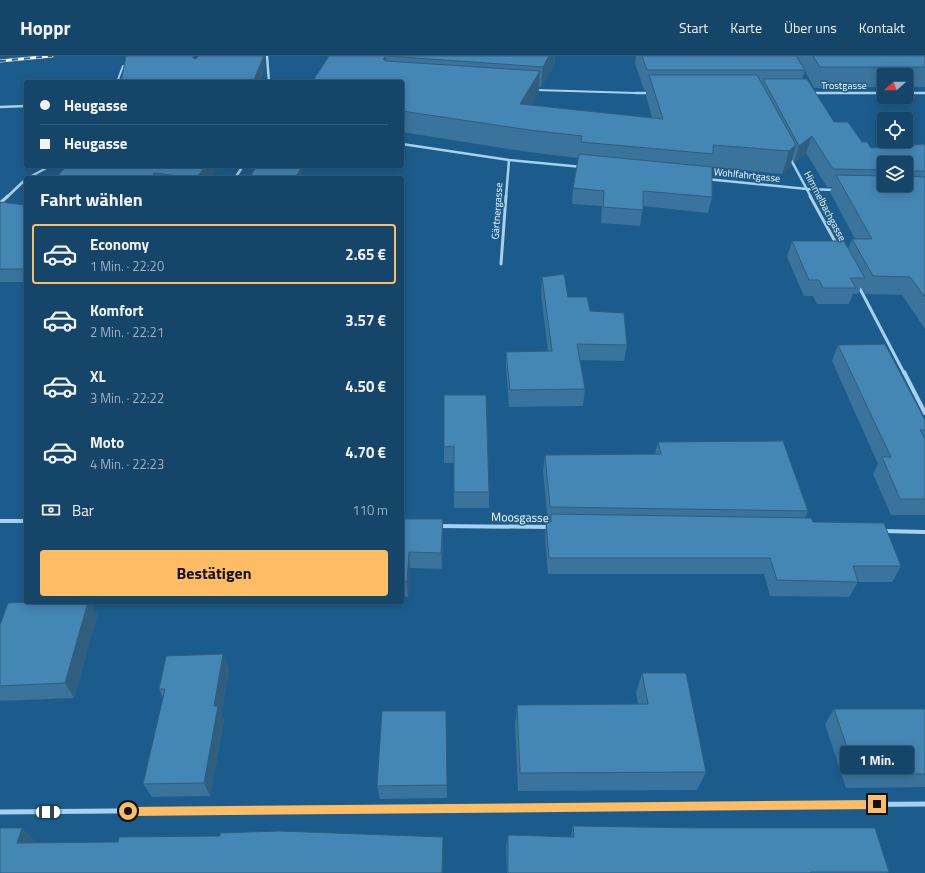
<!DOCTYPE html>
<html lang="de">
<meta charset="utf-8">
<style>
:root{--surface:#154569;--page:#1e4c6f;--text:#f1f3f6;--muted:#9db1c0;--line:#345d7d;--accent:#febc65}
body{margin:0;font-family:"Titillium Web",sans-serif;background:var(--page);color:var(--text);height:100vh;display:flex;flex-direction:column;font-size:15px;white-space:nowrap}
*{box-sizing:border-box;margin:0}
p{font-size:13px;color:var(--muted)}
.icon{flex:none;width:22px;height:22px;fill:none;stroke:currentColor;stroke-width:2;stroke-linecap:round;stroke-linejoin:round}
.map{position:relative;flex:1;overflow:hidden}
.sheet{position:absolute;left:24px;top:120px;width:380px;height:428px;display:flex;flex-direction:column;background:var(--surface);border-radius:4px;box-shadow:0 2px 10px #0003,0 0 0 1px var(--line)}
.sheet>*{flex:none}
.hud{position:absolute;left:24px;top:24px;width:380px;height:88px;border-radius:4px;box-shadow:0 2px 10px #0003,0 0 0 1px var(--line);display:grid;align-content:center;height:88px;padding:0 16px;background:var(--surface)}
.needle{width:26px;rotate:249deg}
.tools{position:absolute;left:877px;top:12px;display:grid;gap:8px}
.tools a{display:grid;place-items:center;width:36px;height:36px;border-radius:4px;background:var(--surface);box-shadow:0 2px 10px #0003,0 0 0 1px var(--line);font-size:20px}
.end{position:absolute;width:18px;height:18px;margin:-9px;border:5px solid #febc65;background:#111;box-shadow:0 0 0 2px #111}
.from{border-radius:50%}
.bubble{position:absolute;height:28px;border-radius:4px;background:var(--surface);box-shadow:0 2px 10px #0003,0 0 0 1px var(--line);font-size:13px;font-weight:700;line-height:28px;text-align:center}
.car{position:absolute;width:12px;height:24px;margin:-12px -6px;border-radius:5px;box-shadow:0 0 3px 1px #0007;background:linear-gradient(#fff 24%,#345 0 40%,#fff 0 76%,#345 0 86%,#fff 0)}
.hud b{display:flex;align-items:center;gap:14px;height:38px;font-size:15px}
.hud b+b{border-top:1px solid var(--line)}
.hud i{width:10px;height:10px;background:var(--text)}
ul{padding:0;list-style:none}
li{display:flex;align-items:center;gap:12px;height:60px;margin:0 8px 6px;padding:0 8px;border:2px solid transparent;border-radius:4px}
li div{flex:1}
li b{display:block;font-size:15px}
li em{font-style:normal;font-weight:700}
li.selected{border-color:var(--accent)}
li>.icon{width:36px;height:36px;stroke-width:1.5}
h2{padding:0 16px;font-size:18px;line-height:48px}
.pay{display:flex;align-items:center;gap:10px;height:44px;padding:0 16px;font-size:15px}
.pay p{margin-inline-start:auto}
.primary-button{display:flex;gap:8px;margin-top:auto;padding:8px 16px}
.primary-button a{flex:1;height:46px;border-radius:4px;background:var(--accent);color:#111;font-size:16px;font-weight:700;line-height:46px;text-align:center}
header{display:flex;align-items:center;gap:24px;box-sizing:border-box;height:56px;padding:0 20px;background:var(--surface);border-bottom:1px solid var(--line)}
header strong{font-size:19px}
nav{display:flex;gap:22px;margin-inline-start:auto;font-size:14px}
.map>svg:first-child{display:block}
</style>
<header>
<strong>Hoppr</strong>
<nav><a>Start</a><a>Karte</a><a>Über uns</a><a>Kontakt</a></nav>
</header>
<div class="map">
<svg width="925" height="817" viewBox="0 0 925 817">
<rect width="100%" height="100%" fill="#1c5c8c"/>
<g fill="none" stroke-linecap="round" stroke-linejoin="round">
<g stroke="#a7d1ed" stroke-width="2">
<polyline points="117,26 123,10 126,10"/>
<polyline points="536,34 636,37"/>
</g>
<g stroke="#a7d1ed" stroke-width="2.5">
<polyline points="267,0 269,26"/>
<polyline points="636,37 650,37"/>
<polyline points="810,37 884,37"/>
<polyline points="906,37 925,37"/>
<polyline points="0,51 26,50"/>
<polyline points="402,88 509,104 582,111"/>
<polyline points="789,100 811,141"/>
<polyline points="28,122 50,110"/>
<polyline points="235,122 243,110"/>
<polyline points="706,123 807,133 835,134"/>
<polyline points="7,141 26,123"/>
<polyline points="506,141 509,104"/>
</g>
<g stroke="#a7d1ed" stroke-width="3">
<polyline points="810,140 837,189"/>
<polyline points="0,147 8,140"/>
<polyline points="501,208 506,140"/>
<polyline points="858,229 904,317"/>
</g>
<g stroke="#a7d1ed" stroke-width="4">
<polyline points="904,316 925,357"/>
<polyline points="0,465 26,465"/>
<polyline points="437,470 551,471"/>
<polyline points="883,475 925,476"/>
</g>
<polyline stroke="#a7d1ed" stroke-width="5" points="0,756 925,748"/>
<g stroke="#fff" stroke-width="3">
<polyline id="rail" points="0,5 52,0"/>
</g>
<use href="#rail" stroke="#1c5c8c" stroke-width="2" stroke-dasharray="6" stroke-linecap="butt"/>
</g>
<g fill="#3a739b" fill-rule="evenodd">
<path d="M329,0H555L554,10L541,31H539V36L531,49L652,62L646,40V34H644L635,7L636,0H925V31H906V19H884V31L814,32L805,15L802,23L834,66L871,92L925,88V273L902,239L865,238L861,231L858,238H853L849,248H817L813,240H804L787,201L792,185L848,193L852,183H855L830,136L832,131H827L806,97L794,107L792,103L790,111L782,118L712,111V141L708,157L643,150L640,170L601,167L602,150L572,148L573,132L579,102L528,96L402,76V26ZM884,107H906V129H884Z"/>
<polygon points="220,110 210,122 56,122"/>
<polygon points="0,146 26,149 26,226 0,226"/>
<polygon points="542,221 568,241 590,255 627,289 624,305 580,304 585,333 583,350 509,351 506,312 506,296 548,295 541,238"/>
<polygon points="838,289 925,364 925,459 891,459 873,418 878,408 832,305"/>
<polygon points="444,339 489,436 489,452 454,452 454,407 444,407"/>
<polygon points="658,386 808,455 805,462 901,510 892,526 858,526 849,541 770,540 764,518 548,518 545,482 546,466 548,466 543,415 545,399 655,398"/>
<polygon points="402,463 443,479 442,513 410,512 408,541 402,541"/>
<polygon points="30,546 90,546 97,559 74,642 0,645 0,569"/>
<polygon points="223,598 229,613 221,659 224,664 210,740 152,741 143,728 163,642 159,633"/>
<polygon points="642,617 706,716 697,734 518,735 515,669 517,649 638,648 636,637"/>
<polygon points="834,653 925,653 925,731 846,732 825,668"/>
<polygon points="446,655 447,742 380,743 377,730"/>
<polygon points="573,770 889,816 887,817 507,817 506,792 508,779 571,781"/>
</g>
<g fill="#305e7e">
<polygon points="263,0 264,0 265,6 265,14 260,26 253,26"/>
<polygon points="386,0 387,21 383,3"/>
<polygon points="549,0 555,0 554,10 541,31 543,11"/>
<polygon points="540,15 539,36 519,70 520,48"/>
<polygon points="812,80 806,97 794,107 799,90"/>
<polygon points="796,89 790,111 782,118 789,95"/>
<polygon points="206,110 220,110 210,122 196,122"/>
<polygon points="289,110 302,110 301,112 303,122 291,122"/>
<polygon points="154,117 156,122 151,122"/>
<polygon points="403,197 404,213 402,223 402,203"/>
<polygon points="443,463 443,479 442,513 441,497"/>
<polygon points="409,496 410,512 408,541 407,526"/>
<polygon points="88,546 90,546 97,559 74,642 65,627"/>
<polygon points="223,598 229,613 221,659 224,664 210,740 204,727 214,650"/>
<polygon points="446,655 447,669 447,742 447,729"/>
<polygon points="22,772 36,786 31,801 17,787"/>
<polygon points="443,781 444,795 443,817 442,817"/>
</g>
<g fill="#4486b4" stroke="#305e7e">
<polygon points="126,0 193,0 193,2 196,3 198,1 198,0 263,0 263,2 253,26 121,26"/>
<polygon points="329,0 386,0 383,3 386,5 540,15 520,48 663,63 649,19 757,19 796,89 789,95 713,89 713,98 581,86 582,80 529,74 402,55 402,26 312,26"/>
<polygon points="387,0 549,0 543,11"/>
<polygon points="642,0 796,0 805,14 647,14"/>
<polygon points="813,0 925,0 925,11 820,11"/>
<polygon points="763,23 807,23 834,66 848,66 862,86 867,86 871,92 925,88 925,115 906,115 906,107 884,107 884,114 833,113 812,80 799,90"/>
<polygon points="579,98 712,111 712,141 643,135 643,154 603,151 604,135 573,132"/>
<polygon points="66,110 206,110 196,122 154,117 151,122 56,122"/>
<polygon points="257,110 289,110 301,112 295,122 249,122"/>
<polygon points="836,119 884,120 884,129 906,129 906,120 925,121 925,241 910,221 873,220 852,183 872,183"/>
<polygon points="0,146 26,149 26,213 0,213"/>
<polygon points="792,185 844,185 865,222 850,222 856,232 823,232 819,224 809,224"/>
<polygon points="564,218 568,241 587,241 590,255 624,257 627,289 577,288 585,333 510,334 506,296 552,295 542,221"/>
<polygon points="885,288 925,364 925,374 920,374 925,383 925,443 900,443 882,401 891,401 838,289"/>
<polygon points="444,339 486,339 489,436 454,436 454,390 444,391"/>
<polygon points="783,385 808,455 550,451 545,399 661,398 658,386"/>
<polygon points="551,458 811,462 813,466 884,467 901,510 853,510 858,526 777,524 770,502 549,502 546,466 551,466"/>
<polygon points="402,463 443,463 441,497 409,496 407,526 402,526"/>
<polygon points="30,546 88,546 65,627 0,630 0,569 8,547"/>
<polygon points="223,598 214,650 218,650 204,727 143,728 165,633 159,633 166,600"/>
<polygon points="642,617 686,617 706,716 520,717 517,649 648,648"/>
<polygon points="834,653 925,653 925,718 856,718"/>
<polygon points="382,655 446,655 447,729 377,730"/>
<polygon points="573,770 701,772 875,772 889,816 811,816 811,817 508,817 508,779 574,781"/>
<polygon points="0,772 22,772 17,787 118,786 119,781 220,780 220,777 279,775 443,781 442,817 0,817"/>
</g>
<polygon fill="#febc65" points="877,744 880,745 882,748 880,751 877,753 128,760 124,758 123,755 124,752 128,751"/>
<g text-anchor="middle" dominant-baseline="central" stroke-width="3" stroke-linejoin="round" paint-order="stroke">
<g font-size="10" fill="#fff" stroke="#1c5c8c">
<text x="844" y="29">Trostgasse</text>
<text transform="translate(747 119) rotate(6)">Wohlfahrtgasse</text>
<text transform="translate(825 150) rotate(62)">Himmelbachgasse</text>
<text transform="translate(497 155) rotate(-86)">Gärtnergasse</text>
</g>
<g font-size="12" fill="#fff" stroke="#1c5c8c">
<text transform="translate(520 461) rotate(1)">Moosgasse</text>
</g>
</g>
</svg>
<div class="tools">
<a><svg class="needle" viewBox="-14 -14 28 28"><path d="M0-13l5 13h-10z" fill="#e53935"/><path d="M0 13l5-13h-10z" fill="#9db1c0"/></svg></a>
<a><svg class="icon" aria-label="locate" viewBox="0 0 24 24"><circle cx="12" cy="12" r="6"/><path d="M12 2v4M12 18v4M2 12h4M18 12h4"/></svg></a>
<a><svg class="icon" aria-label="layers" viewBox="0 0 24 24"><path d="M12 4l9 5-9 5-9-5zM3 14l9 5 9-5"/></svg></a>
</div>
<i class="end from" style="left:128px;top:755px"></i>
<i class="end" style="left:877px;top:748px"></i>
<div class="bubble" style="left:840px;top:690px;width:74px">1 Min.</div>
<i class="car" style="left:48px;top:756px;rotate:89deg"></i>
<div class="hud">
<b><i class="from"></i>Heugasse</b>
<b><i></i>Heugasse</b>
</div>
<section class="sheet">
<h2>Fahrt wählen</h2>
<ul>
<li class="selected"><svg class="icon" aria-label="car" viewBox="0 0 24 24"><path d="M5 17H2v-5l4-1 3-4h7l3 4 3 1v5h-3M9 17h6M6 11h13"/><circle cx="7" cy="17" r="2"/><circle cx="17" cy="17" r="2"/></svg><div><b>Economy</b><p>1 Min. · 22:20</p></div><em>2.65 €</em></li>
<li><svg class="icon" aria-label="car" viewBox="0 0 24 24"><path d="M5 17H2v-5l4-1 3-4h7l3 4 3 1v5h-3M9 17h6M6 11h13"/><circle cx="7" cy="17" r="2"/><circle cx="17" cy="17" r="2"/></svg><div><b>Komfort</b><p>2 Min. · 22:21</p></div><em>3.57 €</em></li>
<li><svg class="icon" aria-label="car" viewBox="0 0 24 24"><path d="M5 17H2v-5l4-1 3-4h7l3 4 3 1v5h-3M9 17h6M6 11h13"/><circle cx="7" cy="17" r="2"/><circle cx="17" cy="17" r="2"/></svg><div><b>XL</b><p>3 Min. · 22:22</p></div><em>4.50 €</em></li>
<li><svg class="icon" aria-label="car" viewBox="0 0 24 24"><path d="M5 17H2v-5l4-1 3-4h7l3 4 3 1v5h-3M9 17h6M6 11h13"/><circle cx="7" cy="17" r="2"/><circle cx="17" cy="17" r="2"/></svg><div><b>Moto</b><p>4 Min. · 22:23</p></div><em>4.70 €</em></li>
</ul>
<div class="pay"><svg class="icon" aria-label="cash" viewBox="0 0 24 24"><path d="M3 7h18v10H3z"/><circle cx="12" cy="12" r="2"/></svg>Bar<p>110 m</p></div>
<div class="primary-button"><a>Bestätigen</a></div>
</section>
</div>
